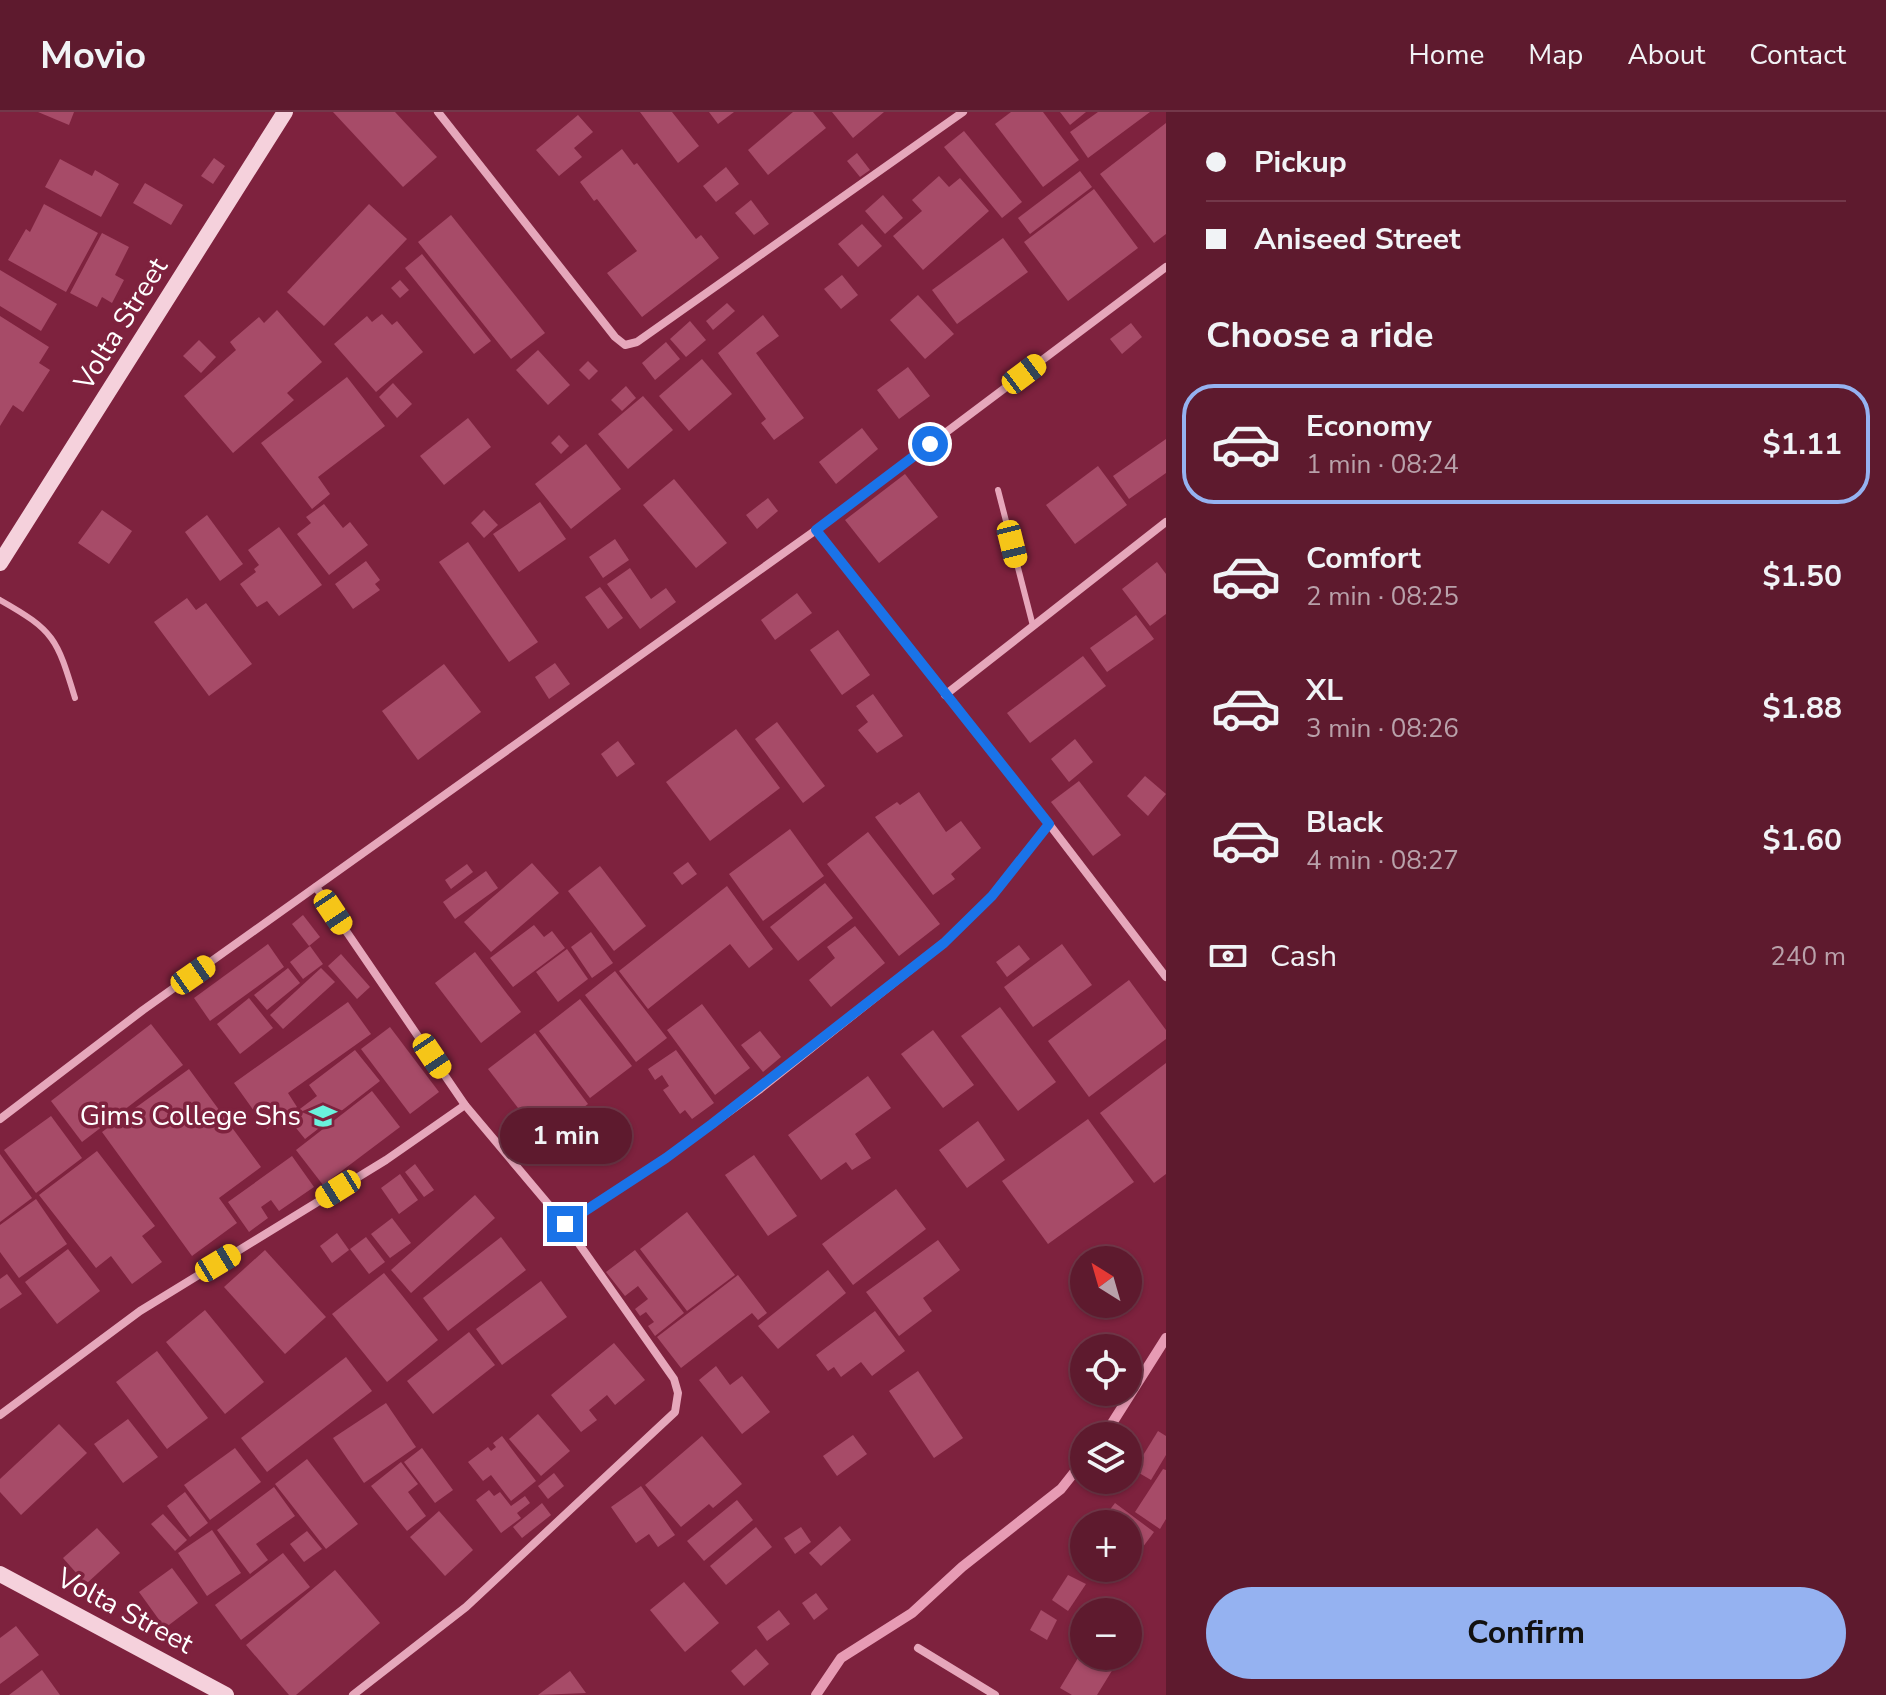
<!DOCTYPE html>
<meta charset="utf-8">
<style>
:root{--surface:#5e1a2e;--page:#67273a;--text:#f1f3f6;--muted:#b9a1aa;--line:#73384a;--accent:#95b2f1}
body{margin:0;font-family:"Nunito Sans",sans-serif;background:var(--page);color:var(--text);height:100vh;display:flex;flex-direction:column;font-size:30px;white-space:nowrap}
*{box-sizing:border-box;margin:0}
p{font-size:26px;color:var(--muted)}
.icon{flex:none;width:44px;height:44px;fill:none;stroke:currentColor;stroke-width:2;stroke-linecap:round;stroke-linejoin:round}
.map{position:relative;flex:1;overflow:hidden}
.panel{display:flex;flex-direction:column;background:var(--surface);width:720px}
.panel>*{flex:none}
.guide{display:grid;align-content:center;height:176px;padding:0 40px;background:var(--surface)}
.needle{width:52px;rotate:323deg}
.buttons{position:absolute;left:1070px;top:1134px;display:grid;gap:16px}
.buttons a{display:grid;place-items:center;width:72px;height:72px;border-radius:50%;background:var(--surface);box-shadow:0 2px 6px #0004,0 0 0 2px var(--line);font-size:40px}
.end{position:absolute;width:36px;height:36px;margin:-18px;border:10px solid #1a73e8;background:#fff;box-shadow:0 0 0 4px #fff}
.from{border-radius:50%}
.bubble{position:absolute;height:56px;border-radius:28px;background:var(--surface);box-shadow:0 2px 6px #0004,0 0 0 2px var(--line);font-size:26px;font-weight:700;line-height:56px;text-align:center}
.car{position:absolute;width:24px;height:48px;margin:-24px -12px;border-radius:10px;box-shadow:0 0 6px 2px #0007;background:linear-gradient(#f5c518 24%,#345 0 40%,#f5c518 0 76%,#345 0 86%,#f5c518 0)}
.guide b{display:flex;align-items:center;gap:28px;height:76px;font-size:30px}
.guide b+b{border-top:2px solid var(--line)}
.guide i{width:20px;height:20px;background:var(--text)}
ul{padding:0;list-style:none}
li{display:flex;align-items:center;gap:24px;height:120px;margin:0 16px 12px;padding:0 24px;border:4px solid transparent;border-radius:32px}
li div{flex:1}
li b{display:block;font-size:30px}
li em{font-style:normal;font-weight:700}
li.on{border-color:var(--accent)}
li>.icon{width:72px;height:72px;stroke-width:1.5}
h2{padding:0 40px;font-size:36px;line-height:96px}
.pay{display:flex;align-items:center;gap:20px;height:88px;padding:0 40px;font-size:30px}
.pay p{margin-inline-start:auto}
.primary-button{display:flex;gap:16px;margin-top:auto;padding:16px 40px}
.primary-button a{flex:1;height:92px;border-radius:48px;background:var(--accent);color:#111;font-size:32px;font-weight:700;line-height:92px;text-align:center}
header{display:flex;align-items:center;gap:48px;box-sizing:border-box;height:112px;padding:0 40px;background:var(--surface);border-bottom:2px solid var(--line)}
header strong{font-size:38px}
nav{display:flex;gap:44px;margin-inline-start:auto;font-size:28px}
main{display:flex;flex:1;min-height:0}
.map>svg:first-child{display:block}
</style>
<header>
<strong>Movio</strong>
<nav><a>Home</a><a>Map</a><a>About</a><a>Contact</a></nav>
</header>
<main>
<div class="map">
<svg width="1166" height="1583" viewBox="0 0 1166 1583">
<rect width="100%" height="100%" fill="#7e223e"/>
<g fill="none" stroke-linecap="round" stroke-linejoin="round">
<g stroke="#e79bb4" stroke-width="10">
<polyline points="1104,1324 1166,1226"/>
<polyline points="816,1583 841,1546 912,1501 962,1455 1061,1377 1084,1348"/>
</g>
</g>
<g fill="#a74b68">
<polygon points="38,0 74,0 69,13"/>
<polygon points="333,0 395,0 437,45 403,75"/>
<polygon points="640,0 672,0 699,34 678,51"/>
<polygon points="709,0 734,0 718,12"/>
<polygon points="793,0 813,0 826,16 768,63 748,38"/>
<polygon points="832,0 884,0 853,26"/>
<polygon points="1011,0 1043,0 1079,48 1043,75 995,12"/>
<polygon points="1060,0 1086,0 1070,13"/>
<polygon points="1098,0 1150,0 1088,46 1070,20"/>
<polygon points="578,3 593,20 574,36 582,45 559,64 536,38"/>
<polygon points="1166,11 1166,122 1154,131 1100,62"/>
<polygon points="964,19 1022,90 1002,106 944,35"/>
<polygon points="622,37 634,53 637,51 696,127 701,123 719,146 642,205 607,161 637,139 597,87 594,89 580,70"/>
<polygon points="857,41 870,58 860,65 847,49"/>
<polygon points="214,46 225,54 213,72 201,64"/>
<polygon points="60,47 92,64 95,58 119,72 101,105 45,75"/>
<polygon points="726,55 739,72 716,90 703,74"/>
<polygon points="1080,59 1092,75 1030,122 1018,106"/>
<polygon points="939,64 949,75 960,66 989,99 923,158 893,124 922,99 912,88"/>
<polygon points="145,71 183,93 171,113 133,91"/>
<polygon points="1094,77 1138,136 1068,189 1024,130"/>
<polygon points="883,83 903,106 885,122 865,99"/>
<polygon points="751,88 769,112 754,123 735,101"/>
<polygon points="44,92 98,121 66,180 8,148 26,117 30,120"/>
<polygon points="369,92 407,127 324,214 287,180"/>
<polygon points="451,103 545,221 511,247 418,130"/>
<polygon points="862,112 882,134 858,155 838,132"/>
<polygon points="102,121 129,135 115,163 124,168 112,191 102,185 97,195 70,181"/>
<polygon points="1003,126 1028,160 957,212 932,178"/>
<polygon points="422,142 491,229 474,242 405,156"/>
<polygon points="0,158 57,192 41,219 0,194"/>
<polygon points="842,163 858,183 841,197 824,177"/>
<polygon points="400,168 409,178 400,186 391,176"/>
<polygon points="918,183 954,222 925,247 890,208"/>
<polygon points="727,191 735,199 713,218 706,209"/>
<polygon points="277,198 322,250 287,281 294,288 233,341 184,284 236,238 230,230 259,205 264,211"/>
<polygon points="382,202 392,213 397,209 423,240 376,280 334,232 367,204 372,210"/>
<polygon points="763,203 779,224 756,241 804,306 774,328 761,311 766,307 718,241"/>
<polygon points="0,204 49,235 39,251 50,258 23,300 13,293 0,314"/>
<polygon points="690,209 706,228 686,245 670,227"/>
<polygon points="1131,211 1142,225 1122,242 1110,227"/>
<polygon points="199,228 216,245 201,261 183,244"/>
<polygon points="666,230 680,247 655,268 642,251"/>
<polygon points="538,238 570,273 548,293 516,258"/>
<polygon points="702,247 732,282 689,319 659,284"/>
<polygon points="588,249 598,259 589,268 579,258"/>
<polygon points="908,255 930,284 899,307 877,278"/>
<polygon points="347,265 385,314 318,365 330,382 312,397 261,331"/>
<polygon points="393,271 412,292 397,306 379,285"/>
<polygon points="626,274 636,286 622,299 611,288"/>
<polygon points="643,284 673,318 628,357 598,322"/>
<polygon points="468,306 491,335 444,373 420,344"/>
<polygon points="862,316 878,337 836,372 819,350"/>
<polygon points="559,323 569,334 561,342 551,331"/>
<polygon points="1166,327 1166,361 1129,387 1113,364"/>
<polygon points="586,332 621,377 571,417 535,372"/>
<polygon points="1098,354 1127,393 1075,432 1046,393"/>
<polygon points="905,362 938,405 879,451 845,408"/>
<polygon points="674,367 727,431 696,456 643,393"/>
<polygon points="768,386 778,399 757,417 746,403"/>
<polygon points="540,390 566,427 519,460 493,422"/>
<polygon points="324,392 343,416 350,410 368,433 329,463 297,422 311,411 306,405"/>
<polygon points="102,398 132,419 109,452 78,431"/>
<polygon points="484,398 498,413 484,426 471,411"/>
<polygon points="207,403 243,452 220,469 185,420"/>
<polygon points="279,415 322,473 279,504 267,489 257,495 240,472 256,460 254,457 259,453 248,438"/>
<polygon points="615,427 629,448 603,466 589,445"/>
<polygon points="468,430 538,530 509,550 439,450"/>
<polygon points="366,449 380,468 375,472 380,478 353,497 335,472"/>
<polygon points="1157,450 1166,462 1166,502 1150,514 1122,477"/>
<polygon points="630,456 651,487 666,476 676,490 640,517 607,472"/>
<polygon points="600,475 623,506 608,517 585,485"/>
<polygon points="797,481 812,501 775,528 761,508"/>
<polygon points="187,486 196,498 206,491 252,552 209,584 154,510"/>
<polygon points="1136,503 1154,527 1107,560 1090,536"/>
<polygon points="838,518 870,563 842,583 810,538"/>
<polygon points="1083,544 1106,574 1030,631 1007,601"/>
<polygon points="555,551 570,572 549,587 535,565"/>
<polygon points="444,552 481,600 418,648 382,599"/>
<polygon points="873,582 903,624 877,641 858,618 868,610 856,594"/>
<polygon points="777,610 825,674 803,691 755,627"/>
<polygon points="736,617 780,676 710,729 666,670"/>
<polygon points="1075,627 1093,650 1069,670 1051,647"/>
<polygon points="618,629 635,652 617,665 601,642"/>
<polygon points="1145,664 1166,682 1148,704 1127,684"/>
<polygon points="1079,669 1121,723 1093,744 1051,690"/>
<polygon points="919,680 946,720 961,709 981,736 951,762 955,767 933,783 875,705 897,690 900,693"/>
<polygon points="790,717 824,764 763,809 729,762"/>
<polygon points="868,720 940,812 899,844 827,752"/>
<polygon points="688,750 697,762 682,773 673,761"/>
<polygon points="532,751 559,781 491,840 464,810"/>
<polygon points="467,752 473,760 451,777 445,768"/>
<polygon points="600,754 646,814 614,839 568,779"/>
<polygon points="486,759 498,776 455,807 443,790"/>
<polygon points="825,771 853,806 798,849 770,815"/>
<polygon points="727,774 773,837 749,856 730,832 648,897 619,859"/>
<polygon points="303,803 320,825 309,834 292,812"/>
<polygon points="534,813 544,825 552,819 565,836 513,875 490,846"/>
<polygon points="855,814 885,851 831,895 809,868 835,846 827,835"/>
<polygon points="591,820 613,851 592,866 571,835"/>
<polygon points="268,832 284,855 210,909 194,886"/>
<polygon points="1062,832 1092,873 1033,915 1004,875"/>
<polygon points="1019,833 1030,847 1007,865 996,850"/>
<polygon points="310,834 323,852 303,867 290,850"/>
<polygon points="567,837 588,867 558,890 536,860"/>
<polygon points="475,840 521,900 481,931 435,871"/>
<polygon points="341,842 370,875 357,887 328,854"/>
<polygon points="288,856 300,871 267,898 254,883"/>
<polygon points="321,856 335,870 283,917 270,903"/>
<polygon points="615,859 667,926 636,950 585,883"/>
<polygon points="1129,868 1166,918 1166,927 1089,985 1048,929"/>
<polygon points="249,886 273,916 240,942 217,912"/>
<polygon points="580,887 632,954 590,986 539,919"/>
<polygon points="348,890 371,922 288,981 297,995 267,1017 234,971"/>
<polygon points="702,892 750,956 715,983 667,918"/>
<polygon points="1000,895 1056,970 1018,999 961,924"/>
<polygon points="151,912 183,953 82,1030 51,989"/>
<polygon points="390,915 439,980 410,1002 361,937"/>
<polygon points="933,918 974,973 943,996 901,942"/>
<polygon points="760,919 781,945 763,960 741,933"/>
<polygon points="535,921 588,992 542,1027 488,957"/>
<polygon points="355,938 380,969 305,1027 288,1006 317,984 309,973"/>
<polygon points="676,938 714,991 692,1007 685,998 680,1002 663,978 669,974 662,963 655,968 648,957"/>
<polygon points="1166,951 1166,1062 1154,1071 1100,1001"/>
<polygon points="189,957 261,1055 219,1086 237,1111 192,1144 102,1020"/>
<polygon points="868,964 891,996 855,1022 871,1046 852,1058 846,1050 821,1068 788,1023"/>
<polygon points="372,979 400,1015 323,1073 296,1038"/>
<polygon points="51,1004 82,1046 36,1081 4,1038"/>
<polygon points="1088,1007 1134,1070 1048,1132 1002,1069"/>
<polygon points="978,1009 1005,1048 967,1076 939,1038"/>
<polygon points="97,1039 155,1114 142,1124 162,1150 132,1172 111,1144 96,1156 39,1083"/>
<polygon points="0,1042 32,1086 0,1110"/>
<polygon points="754,1043 797,1104 768,1124 725,1063"/>
<polygon points="292,1044 314,1075 279,1099 271,1088 261,1095 268,1106 249,1120 228,1090"/>
<polygon points="415,1052 434,1078 424,1085 405,1060"/>
<polygon points="400,1062 418,1088 399,1102 381,1076"/>
<polygon points="896,1077 926,1117 853,1173 822,1132"/>
<polygon points="475,1083 495,1106 411,1181 391,1158"/>
<polygon points="36,1087 67,1132 19,1166 0,1140 0,1113"/>
<polygon points="687,1100 735,1163 687,1199 640,1137"/>
<polygon points="392,1106 411,1131 390,1146 371,1122"/>
<polygon points="337,1121 349,1138 332,1151 320,1134"/>
<polygon points="366,1125 385,1150 369,1162 350,1137"/>
<polygon points="501,1125 526,1158 448,1219 423,1186"/>
<polygon points="938,1128 960,1158 923,1186 932,1199 899,1224 866,1180"/>
<polygon points="68,1137 100,1179 57,1212 25,1170"/>
<polygon points="265,1138 326,1205 285,1242 224,1175"/>
<polygon points="635,1138 684,1201 655,1224 648,1214 654,1210 646,1200 640,1204 635,1197 648,1187 638,1174 625,1184 606,1160"/>
<polygon points="1122,1139 1143,1165 1128,1178 1128,1148 1111,1148"/>
<polygon points="828,1158 846,1181 778,1237 758,1214"/>
<polygon points="384,1161 438,1228 387,1270 332,1202"/>
<polygon points="7,1162 22,1182 0,1197 0,1167"/>
<polygon points="738,1163 767,1201 758,1208 752,1201 681,1256 657,1225"/>
<polygon points="541,1169 567,1205 502,1253 476,1217"/>
<polygon points="205,1198 264,1270 225,1302 166,1230"/>
<polygon points="875,1199 905,1239 872,1264 861,1250 841,1265 834,1255 828,1259 816,1243"/>
<polygon points="469,1220 495,1253 433,1302 407,1269"/>
<polygon points="614,1231 645,1268 615,1293 607,1283 589,1298 597,1308 581,1320 551,1283"/>
<polygon points="157,1239 208,1306 167,1337 116,1270"/>
<polygon points="346,1245 372,1279 267,1360 241,1326"/>
<polygon points="716,1254 730,1273 742,1264 770,1300 742,1322 699,1268"/>
<polygon points="918,1259 963,1326 934,1346 889,1279"/>
<polygon points="386,1291 416,1335 364,1371 333,1326"/>
<polygon points="538,1302 570,1339 541,1364 509,1327"/>
<polygon points="128,1307 158,1345 123,1371 94,1332"/>
<polygon points="59,1312 87,1341 21,1403 0,1380 0,1367"/>
<polygon points="1158,1319 1166,1324 1166,1343 1151,1368 1134,1358"/>
<polygon points="853,1323 867,1342 837,1364 823,1344"/>
<polygon points="502,1324 536,1369 511,1389 491,1363 483,1369 468,1350 488,1335 491,1339 496,1335 493,1331"/>
<polygon points="702,1324 742,1372 713,1396 709,1392 681,1415 645,1373"/>
<polygon points="235,1336 261,1370 210,1408 184,1373"/>
<polygon points="422,1336 453,1378 435,1391 404,1350"/>
<polygon points="307,1347 358,1412 326,1437 275,1372"/>
<polygon points="401,1350 418,1372 408,1380 426,1404 407,1419 371,1374"/>
<polygon points="1163,1357 1166,1358 1166,1407 1160,1417 1135,1400"/>
<polygon points="554,1361 564,1374 548,1387 538,1374"/>
<polygon points="641,1374 675,1423 658,1435 649,1422 636,1431 611,1395"/>
<polygon points="274,1375 295,1404 256,1432 268,1448 250,1462 217,1418"/>
<polygon points="489,1378 494,1384 500,1380 511,1394 525,1384 530,1391 517,1401 521,1406 501,1421 476,1388"/>
<polygon points="185,1380 208,1411 190,1425 167,1394"/>
<polygon points="737,1388 753,1408 704,1449 687,1429"/>
<polygon points="542,1391 551,1403 522,1426 513,1415"/>
<polygon points="1115,1391 1154,1420 1128,1455 1128,1412 1099,1412"/>
<polygon points="439,1399 473,1438 445,1464 410,1425"/>
<polygon points="163,1402 187,1428 175,1439 151,1412"/>
<polygon points="840,1414 851,1428 821,1454 809,1441"/>
<polygon points="756,1415 772,1435 726,1473 710,1454"/>
<polygon points="801,1415 811,1430 795,1442 784,1426"/>
<polygon points="97,1416 120,1441 86,1472 63,1446"/>
<polygon points="212,1418 241,1461 207,1484 178,1441"/>
<polygon points="307,1419 322,1437 304,1450 290,1432"/>
<polygon points="283,1441 310,1475 241,1528 215,1493"/>
<polygon points="172,1456 198,1491 165,1516 139,1480"/>
<polygon points="335,1458 380,1511 296,1583 289,1583 246,1533"/>
<polygon points="1068,1463 1086,1472 1068,1499 1052,1488"/>
<polygon points="684,1470 719,1511 685,1540 650,1498"/>
<polygon points="816,1481 828,1497 814,1508 802,1491"/>
<polygon points="779,1498 790,1512 767,1529 757,1515"/>
<polygon points="1041,1498 1057,1508 1047,1528 1030,1518"/>
<polygon points="16,1514 39,1543 0,1572 0,1526"/>
<polygon points="1084,1536 1084,1544 1121,1544 1097,1583 1072,1583 1060,1576"/>
<polygon points="756,1537 769,1552 744,1574 731,1559"/>
<polygon points="42,1558 60,1583 9,1583"/>
<polygon points="570,1559 586,1581 538,1583"/>
</g>
<g fill="none" stroke-linecap="round" stroke-linejoin="round">
<g stroke="#e6a7bb" stroke-width="6">
<polyline points="998,378 1033,514"/>
<path d="M0,488C55,519 57,527 75,586"/>
</g>
<g stroke="#e6a7bb" stroke-width="8">
<polyline points="438,0 615,225 625,233 637,230 963,0"/>
<polyline points="816,418 1049,712 1166,865"/>
<polyline points="945,583 1166,410"/>
<polyline points="316,775 465,993 565,1112 674,1267 678,1281 675,1300 466,1495 353,1583"/>
<polyline points="0,1007 143,898 816,418 1166,155"/>
<polyline points="565,1112 666,1046 759,978 944,831 992,784 1049,712"/>
<polyline points="0,1303 140,1199 386,1048 465,993"/>
<polyline points="918,1536 995,1583"/>
</g>
<g stroke="#f5d1dc" stroke-width="16">
<polyline points="0,451 285,0"/>
<polyline points="0,1462 226,1583"/>
</g>
</g>
<g fill="none" stroke-linecap="round" stroke-linejoin="round">
<polyline stroke="#1a73e8" stroke-width="10" points="565,1112 666,1046 712,1012 944,831 992,784 1049,712 816,418 930,332"/>
</g>
<defs>
<g id="school-bare" transform="scale(2.16)"><path d="M0-5L7-2L0 1L-7-2ZM-4 1L0 2.5L4 1V4Q0 6-4 4Z" fill="#6af2dd" stroke="#7e223e" stroke-width="2.5" paint-order="stroke"/></g>
</defs>
<g fill-rule="evenodd">
<use href="#school-bare" x="323" y="1004"/>
</g>
<g text-anchor="middle" dominant-baseline="central" stroke-width="7" stroke-linejoin="round" paint-order="stroke">
<g font-size="28" fill="#fff" stroke="#7e223e">
<text transform="translate(121 212) rotate(-58)">Volta Street</text>
<text transform="translate(125 1499) rotate(28)">Volta Street</text>
</g>
<g font-size="28" fill="#fff" stroke="#7e223e" text-anchor="end">
<text x="301" y="1004">Gims College Shs</text>
</g>
</g>
</svg>
<div class="buttons">
<a><svg class="needle" viewBox="-14 -14 28 28"><path d="M0-13l5 13h-10z" fill="#e53935"/><path d="M0 13l5-13h-10z" fill="#b9a1aa"/></svg></a>
<a><svg class="icon" aria-label="locate" viewBox="0 0 24 24"><circle cx="12" cy="12" r="6"/><path d="M12 2v4M12 18v4M2 12h4M18 12h4"/></svg></a>
<a><svg class="icon" aria-label="layers" viewBox="0 0 24 24"><path d="M12 4l9 5-9 5-9-5zM3 14l9 5 9-5"/></svg></a>
<a>+</a>
<a>−</a>
</div>
<i class="end from" style="left:930px;top:332px"></i>
<i class="end" style="left:565px;top:1112px"></i>
<div class="bubble" style="left:500px;top:996px;width:132px">1 min</div>
<i class="car" style="left:1024px;top:262px;rotate:53deg"></i>
<i class="car" style="left:1012px;top:432px;rotate:166deg"></i>
<i class="car" style="left:333px;top:800px;rotate:146deg"></i>
<i class="car" style="left:193px;top:863px;rotate:55deg"></i>
<i class="car" style="left:432px;top:944px;rotate:146deg"></i>
<i class="car" style="left:338px;top:1077px;rotate:238deg"></i>
<i class="car" style="left:218px;top:1151px;rotate:59deg"></i>
</div>
<section class="panel">
<div class="guide">
<b><i class="from"></i>Pickup</b>
<b><i></i>Aniseed Street</b>
</div>
<h2>Choose a ride</h2>
<ul>
<li class="on"><svg class="icon" aria-label="car" viewBox="0 0 24 24"><path d="M5 17H2v-5l4-1 3-4h7l3 4 3 1v5h-3M9 17h6M6 11h13"/><circle cx="7" cy="17" r="2"/><circle cx="17" cy="17" r="2"/></svg><div><b>Economy</b><p>1 min · 08:24</p></div><em>$1.11</em></li>
<li><svg class="icon" aria-label="car" viewBox="0 0 24 24"><path d="M5 17H2v-5l4-1 3-4h7l3 4 3 1v5h-3M9 17h6M6 11h13"/><circle cx="7" cy="17" r="2"/><circle cx="17" cy="17" r="2"/></svg><div><b>Comfort</b><p>2 min · 08:25</p></div><em>$1.50</em></li>
<li><svg class="icon" aria-label="car" viewBox="0 0 24 24"><path d="M5 17H2v-5l4-1 3-4h7l3 4 3 1v5h-3M9 17h6M6 11h13"/><circle cx="7" cy="17" r="2"/><circle cx="17" cy="17" r="2"/></svg><div><b>XL</b><p>3 min · 08:26</p></div><em>$1.88</em></li>
<li><svg class="icon" aria-label="car" viewBox="0 0 24 24"><path d="M5 17H2v-5l4-1 3-4h7l3 4 3 1v5h-3M9 17h6M6 11h13"/><circle cx="7" cy="17" r="2"/><circle cx="17" cy="17" r="2"/></svg><div><b>Black</b><p>4 min · 08:27</p></div><em>$1.60</em></li>
</ul>
<div class="pay"><svg class="icon" aria-label="cash" viewBox="0 0 24 24"><path d="M3 7h18v10H3z"/><circle cx="12" cy="12" r="2"/></svg>Cash<p>240 m</p></div>
<div class="primary-button"><a>Confirm</a></div>
</section>
</main>
